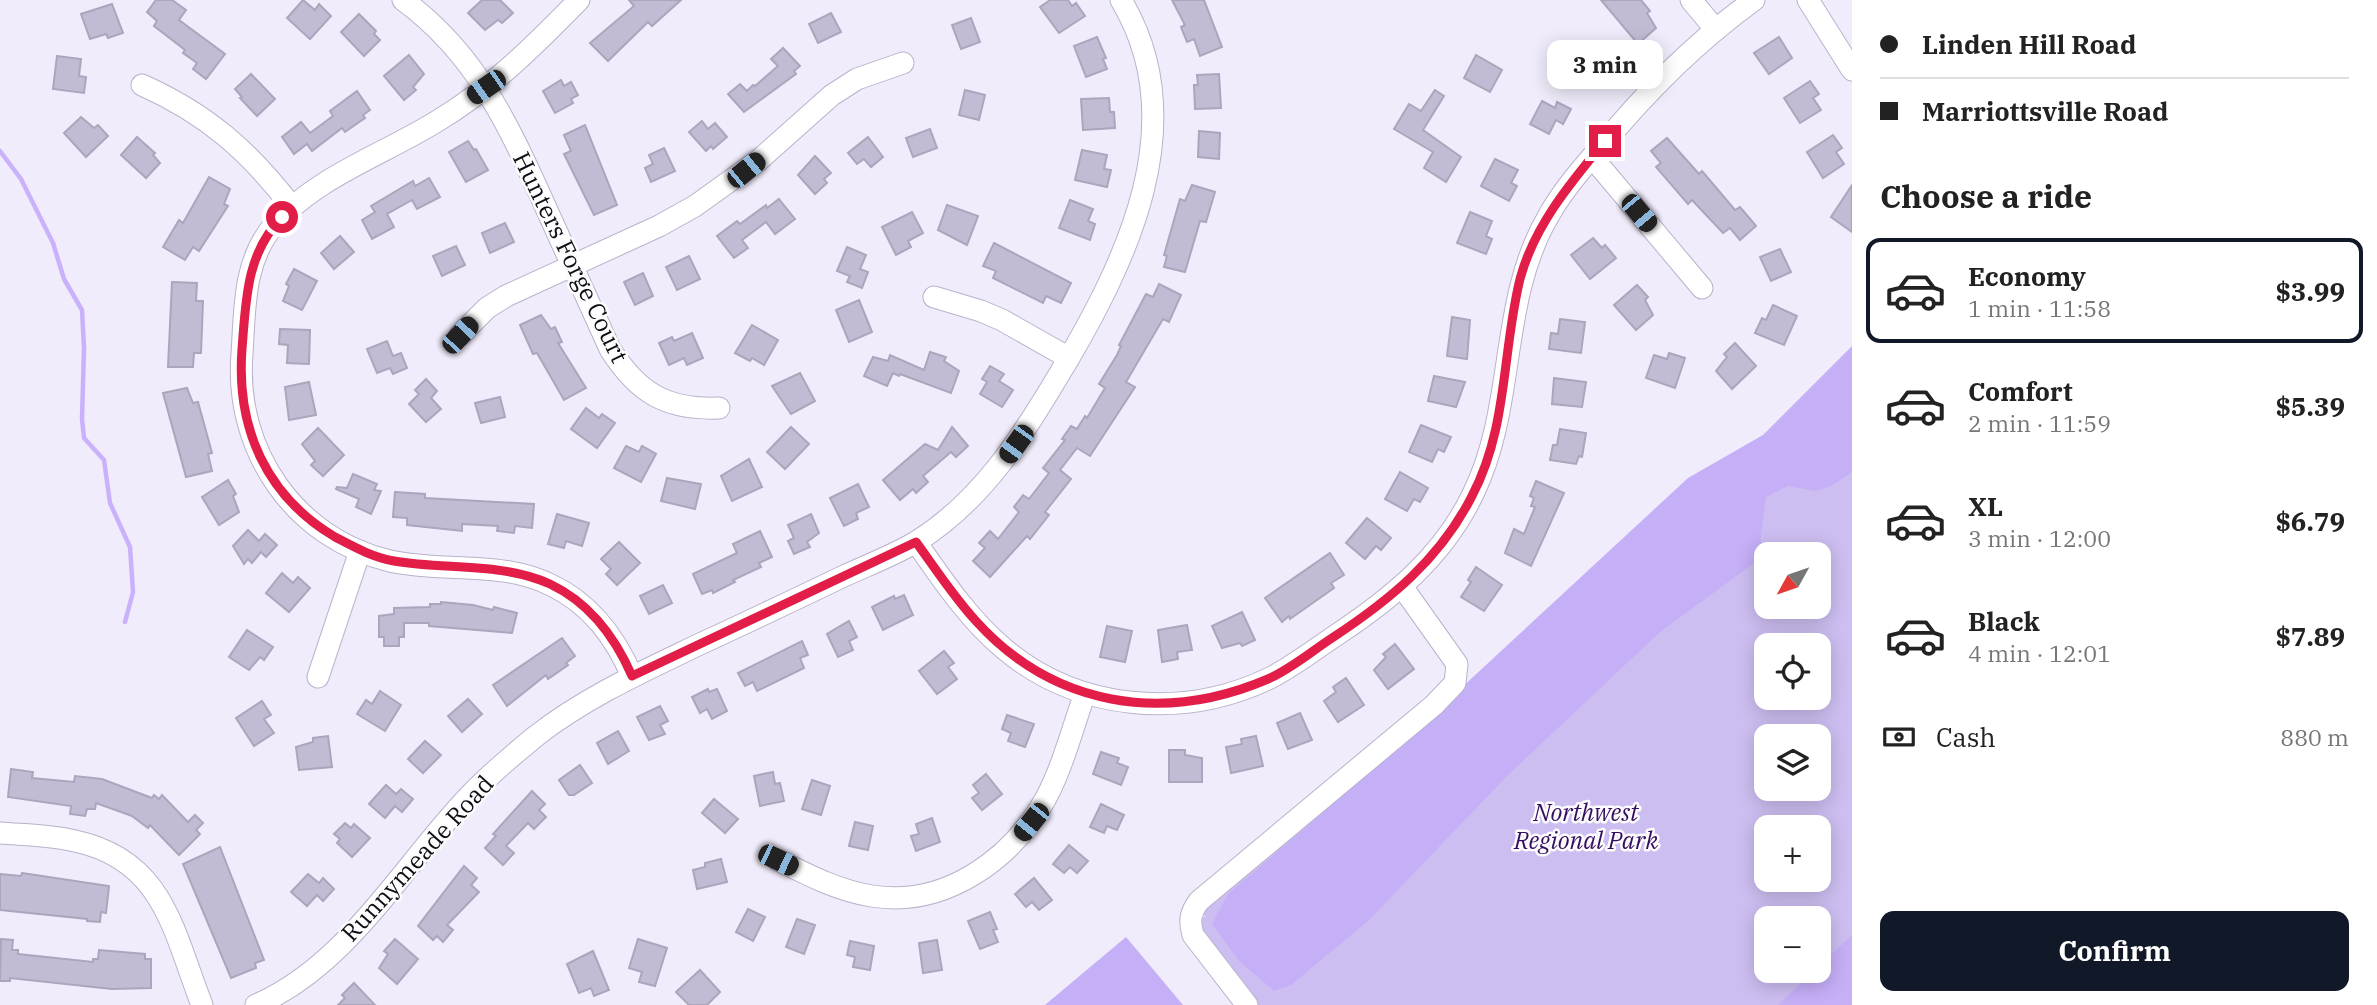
<!DOCTYPE html>
<meta charset="utf-8">
<style>
:root{--surface:#fff;--page:#f6f6f6;--text:#222;--muted:#767676;--line:#e0e0e0;--accent:#111827}
body{margin:0;font-family:"IBM Plex Serif",serif;background:var(--page);color:var(--text);height:100vh;display:flex;flex-direction:column;font-size:26px;white-space:nowrap}
*{box-sizing:border-box;margin:0}
p{font-size:23px;color:var(--muted)}
.icon{flex:none;width:38px;height:38px;fill:none;stroke:currentColor;stroke-width:2;stroke-linecap:round;stroke-linejoin:round}
.map{position:relative;flex:1;overflow:hidden}
.side{display:flex;flex-direction:column;background:var(--surface);width:525px}
.side>*{flex:none}
.banner{display:grid;align-content:center;height:154px;padding:0 28px;background:var(--surface)}
.needle{width:46px;rotate:230deg}
.controls{position:absolute;left:1754px;top:542px;display:grid;gap:14px}
.controls a{display:grid;place-items:center;width:77px;height:77px;border-radius:14px;background:var(--surface);box-shadow:0 4px 18px #0003;font-size:35px}
.end{position:absolute;width:32px;height:32px;margin:-16px;border:9px solid #e11d48;background:#fff;box-shadow:0 0 0 4px #fff}
.from{border-radius:50%}
.bubble{position:absolute;height:49px;border-radius:14px;background:var(--surface);box-shadow:0 4px 18px #0003;font-size:23px;font-weight:700;line-height:49px;text-align:center}
.car{position:absolute;width:21px;height:42px;margin:-21px -10px;border-radius:9px;box-shadow:0 0 5px 2px #0007;background:linear-gradient(#222 24%,#8ab4d8 0 40%,#222 0 76%,#8ab4d8 0 86%,#222 0)}
.banner b{display:flex;align-items:center;gap:24px;height:66px;font-size:26px}
.banner b+b{border-top:2px solid var(--line)}
.banner i{width:18px;height:18px;background:var(--text)}
ul{padding:0;list-style:none}
li{display:flex;align-items:center;gap:21px;height:105px;margin:0 14px 10px;padding:0 14px;border:4px solid transparent;border-radius:14px}
li div{flex:1}
li b{display:block;font-size:26px}
li em{font-style:normal;font-weight:700}
li.current{border-color:var(--accent)}
li>.icon{width:63px;height:63px;stroke-width:1.5}
h2{padding:0 28px;font-size:32px;line-height:84px}
.pay{display:flex;align-items:center;gap:18px;height:77px;padding:0 28px;font-size:26px}
.pay p{margin-inline-start:auto}
.action{display:flex;gap:14px;margin-top:auto;padding:14px 28px}
.action a{flex:1;height:80px;border-radius:14px;background:var(--accent);color:#fff;font-size:28px;font-weight:700;line-height:80px;text-align:center}
main{display:flex;flex:1;min-height:0}
.map>svg:first-child{display:block}
</style>
<main>
<div class="map">
<svg width="1852" height="1005" viewBox="0 0 1852 1005">
<rect width="100%" height="100%" fill="#f0ecfb"/>
<path fill="#cdbef1" fill-rule="evenodd" d="M1852,368V1005H1258L1202,936L1200,920L1205,916L1202,912ZM1766,555H1818V607H1766ZM1766,646H1818V698H1766ZM1766,737H1818V789H1766ZM1766,828H1818V880H1766ZM1766,919H1818V971H1766Z"/>
<g fill="#c5aff7">
<polygon points="1852,346 1852,472 1833,485 1816,491 1788,486 1766,497 1761,534 1761,558 1660,632 1507,776 1368,921 1291,985 1274,991 1239,961 1212,924 1228,894 1366,776 1688,478 1763,435"/>
<polygon points="1852,935 1852,1005 1778,1005 1814,971 1818,971 1818,967"/>
<polygon points="1126,937 1183,1005 1045,1005"/>
</g>
<g fill="none" stroke-linecap="round" stroke-linejoin="round">
<polyline stroke="#c9b2fb" stroke-width="4.5" points="0,151 21,179 53,243 64,279 82,310 84,348 82,419 84,438 104,460 110,503 130,547 133,592 125,622"/>
</g>
<g fill="#c2bbd4" stroke="#aba5bd" stroke-width="2">
<polygon points="156,0 172,0 186,10 179,20 225,54 206,79 193,69 197,63 183,53 185,50 154,26 157,21 147,12"/>
<polygon points="303,0 315,10 319,4 331,16 310,39 287,18"/>
<polygon points="482,0 500,0 513,13 502,23 498,20 485,30 468,13"/>
<polygon points="629,0 681,0 652,26 648,22 608,61 590,43 634,6"/>
<polygon points="1050,0 1068,0 1072,6 1076,3 1085,16 1059,33 1040,7"/>
<polygon points="1172,0 1204,0 1222,47 1200,56 1194,39 1187,42 1181,27 1185,25"/>
<polygon points="1601,0 1641,0 1650,11 1647,13 1656,28 1638,44"/>
<polygon points="112,4 123,33 108,38 106,34 90,39 81,14"/>
<polygon points="831,13 841,32 818,43 809,24"/>
<polygon points="359,14 376,31 374,34 380,40 364,56 341,32"/>
<polygon points="971,18 980,42 961,49 952,25"/>
<polygon points="1097,37 1106,58 1103,59 1107,69 1086,77 1074,46"/>
<polygon points="1779,37 1792,58 1769,74 1754,53"/>
<polygon points="783,48 800,66 794,71 796,74 744,112 728,94 740,84 747,91 753,85 755,86 778,66 771,59"/>
<polygon points="409,55 424,74 413,87 416,90 404,100 384,76"/>
<polygon points="1476,55 1502,70 1490,92 1464,78"/>
<polygon points="57,56 81,59 79,76 86,77 84,93 53,89"/>
<polygon points="251,74 275,99 257,116 240,98 242,97 235,89"/>
<polygon points="1219,74 1221,108 1195,109 1194,85 1198,85 1197,75"/>
<polygon points="561,80 564,86 571,82 578,95 571,99 573,103 555,113 543,91"/>
<polygon points="1810,81 1819,94 1813,98 1821,110 1800,123 1784,98"/>
<polygon points="965,90 985,95 979,120 959,115"/>
<polygon points="1435,90 1444,96 1423,130 1461,157 1446,182 1424,168 1433,152 1394,129 1409,104 1421,111"/>
<polygon points="357,91 370,110 363,115 365,118 345,132 342,128 312,151 307,144 294,154 282,137 301,122 310,133 333,116 330,111"/>
<polygon points="1109,98 1110,112 1114,112 1115,128 1083,130 1081,99"/>
<polygon points="1542,101 1555,108 1557,102 1571,109 1563,124 1556,120 1549,134 1530,124"/>
<polygon points="81,117 94,128 98,125 108,136 86,157 64,133"/>
<polygon points="702,121 708,129 715,123 727,137 713,149 711,146 706,151 689,132"/>
<polygon points="585,125 617,205 594,215 564,154 571,151 564,135"/>
<polygon points="930,129 937,148 913,157 906,138"/>
<polygon points="1199,131 1220,133 1219,159 1198,157"/>
<polygon points="1833,135 1842,148 1836,152 1844,164 1823,178 1807,152"/>
<polygon points="137,137 155,153 153,155 160,163 146,178 121,155"/>
<polygon points="868,137 883,157 871,167 864,159 857,164 848,153"/>
<polygon points="1667,138 1699,174 1702,171 1735,210 1740,207 1756,226 1740,240 1730,228 1723,233 1692,200 1688,204 1656,167 1661,163 1651,151"/>
<polygon points="468,141 474,150 476,149 488,170 466,182 449,152"/>
<polygon points="664,148 675,171 651,182 645,168 653,164 649,155"/>
<polygon points="1082,150 1107,155 1104,169 1111,170 1107,187 1075,180"/>
<polygon points="815,156 831,173 824,179 827,183 815,194 798,175"/>
<polygon points="1495,159 1518,170 1511,183 1517,186 1509,201 1481,186"/>
<polygon points="209,177 230,189 224,204 228,206 199,251 193,247 185,260 163,247 179,220 183,223"/>
<polygon points="429,178 440,197 417,209 412,200 387,214 394,227 372,239 362,220 375,212 371,206 413,181 415,186"/>
<polygon points="1192,185 1215,192 1206,222 1200,221 1185,272 1164,267 1167,256 1164,255 1180,199 1185,201"/>
<polygon points="1852,185 1852,232 1831,217"/>
<polygon points="779,199 795,219 775,234 766,222 742,240 748,248 734,258 717,236 737,221 740,224 766,205 767,208"/>
<polygon points="1070,200 1093,209 1088,221 1095,224 1090,240 1059,228"/>
<polygon points="947,205 978,216 967,245 938,230"/>
<polygon points="912,212 923,233 908,241 911,247 896,255 882,227"/>
<polygon points="1470,212 1492,221 1486,236 1492,239 1486,254 1457,243"/>
<polygon points="505,223 514,242 490,253 482,233"/>
<polygon points="340,236 354,252 334,269 321,253"/>
<polygon points="1593,238 1602,248 1605,245 1616,258 1590,279 1571,255"/>
<polygon points="994,243 1071,283 1061,303 1046,296 1043,303 993,278 996,271 983,266"/>
<polygon points="456,246 465,265 442,276 433,256"/>
<polygon points="847,247 866,255 860,269 868,272 862,288 847,282 850,276 837,271"/>
<polygon points="1780,249 1791,272 1771,281 1760,257"/>
<polygon points="689,256 700,279 677,290 666,267"/>
<polygon points="294,269 317,281 302,310 283,301 289,286 286,284"/>
<polygon points="643,273 653,296 635,305 624,282"/>
<polygon points="172,282 197,283 196,301 203,301 201,353 194,353 193,367 168,367"/>
<polygon points="1159,284 1181,295 1169,322 1163,319 1126,382 1135,387 1090,456 1077,448 1060,470 1071,479 1045,512 1049,515 1030,539 1027,536 990,577 973,561 985,548 979,543 990,531 998,539 1019,512 1014,507 1023,495 1029,499 1049,473 1043,468 1065,440 1062,439 1071,426 1077,429 1085,416 1087,418 1105,388 1099,384 1117,355 1121,346 1119,345 1146,294 1153,297"/>
<polygon points="1637,285 1648,297 1645,300 1653,315 1636,330 1614,305"/>
<polygon points="859,300 872,332 849,342 836,310"/>
<polygon points="1773,305 1797,316 1784,345 1755,333 1762,318 1766,320"/>
<polygon points="541,315 551,329 555,327 562,342 558,343 586,388 564,400 537,353 533,354 520,325"/>
<polygon points="1452,317 1470,320 1467,359 1447,356"/>
<polygon points="1560,319 1585,322 1581,353 1549,349 1551,333 1558,334"/>
<polygon points="752,325 778,340 764,365 752,358 750,361 735,353"/>
<polygon points="280,329 310,330 309,364 287,363 288,345 279,344"/>
<polygon points="692,333 703,358 687,365 684,358 669,365 659,343 672,337 674,341"/>
<polygon points="387,341 393,356 401,353 407,368 393,374 390,368 377,373 367,349"/>
<polygon points="1735,343 1756,366 1732,389 1716,371 1727,357 1724,354"/>
<polygon points="930,352 946,357 944,361 959,371 951,393 900,374 899,376 893,373 887,386 864,376 873,357 888,361 890,355 924,370"/>
<polygon points="1669,353 1685,358 1675,388 1646,378 1654,355 1667,359"/>
<polygon points="990,366 1004,374 999,381 1013,390 1002,407 980,394 987,382 982,379"/>
<polygon points="800,373 815,401 791,414 772,386"/>
<polygon points="1434,376 1465,382 1456,407 1428,401"/>
<polygon points="1554,378 1586,382 1582,407 1552,404"/>
<polygon points="426,379 437,391 431,398 441,409 426,422 409,404 419,394 415,390"/>
<polygon points="309,382 316,415 289,420 285,387"/>
<polygon points="187,388 193,403 198,402 212,453 208,454 212,471 186,477 163,393"/>
<polygon points="500,397 505,417 481,423 475,403"/>
<polygon points="586,408 599,418 602,414 615,423 597,448 571,429"/>
<polygon points="1421,425 1451,437 1444,452 1438,449 1432,462 1409,452"/>
<polygon points="791,427 809,444 785,469 767,452"/>
<polygon points="952,427 968,446 956,457 951,452 923,476 928,482 916,493 913,489 900,500 883,480 925,444 938,450"/>
<polygon points="318,428 344,455 323,476 311,465 315,461 302,444"/>
<polygon points="1560,429 1586,433 1582,457 1579,456 1576,464 1550,460 1553,445 1557,445"/>
<polygon points="626,446 639,452 642,446 656,454 641,482 614,468"/>
<polygon points="749,459 762,487 732,501 721,476"/>
<polygon points="1400,472 1428,488 1420,502 1414,499 1407,511 1385,499"/>
<polygon points="353,474 377,484 374,490 381,491 371,514 356,507 359,499 336,489 337,487 347,488"/>
<polygon points="667,478 701,484 695,509 661,501"/>
<polygon points="228,480 236,494 233,496 239,512 219,525 202,497"/>
<polygon points="1536,481 1564,493 1531,566 1505,553 1514,529 1524,534 1535,507 1531,506 1534,498 1530,496"/>
<polygon points="858,484 869,507 856,513 858,519 844,526 830,498"/>
<polygon points="395,492 425,494 425,498 534,504 532,528 515,526 514,533 497,531 498,526 462,524 462,531 407,525 407,518 393,517"/>
<polygon points="557,514 589,523 582,546 566,541 564,548 548,544"/>
<polygon points="811,514 819,533 807,542 810,547 794,554 788,541 794,538 788,525"/>
<polygon points="1367,518 1391,538 1381,550 1376,546 1365,559 1346,543"/>
<polygon points="248,530 259,541 265,534 277,545 266,557 261,552 252,563 248,559 244,564 233,546"/>
<polygon points="760,531 772,557 759,563 761,567 733,580 735,582 713,593 712,590 702,594 693,574 737,553 733,544"/>
<polygon points="619,542 640,563 617,585 606,574 611,569 601,559"/>
<polygon points="1330,553 1344,575 1331,583 1334,588 1290,619 1289,616 1282,622 1265,598"/>
<polygon points="1476,567 1502,585 1484,611 1461,597 1471,582 1468,580"/>
<polygon points="282,573 293,583 298,577 310,588 289,612 266,593"/>
<polygon points="663,585 672,603 649,614 640,596"/>
<polygon points="904,595 913,615 883,630 872,607 894,596 895,599"/>
<polygon points="441,602 473,605 493,610 494,607 517,613 512,633 429,626 429,623 404,623 404,637 399,637 399,646 384,646 384,637 379,637 379,616 394,614 394,608 430,607 430,604 441,604"/>
<polygon points="1242,612 1255,640 1242,646 1240,643 1222,648 1212,626"/>
<polygon points="849,621 857,637 849,641 853,650 838,657 827,634"/>
<polygon points="1187,625 1192,650 1177,652 1178,659 1162,662 1158,630"/>
<polygon points="1107,626 1132,631 1125,662 1100,657"/>
<polygon points="247,630 273,647 264,660 260,657 249,670 229,657"/>
<polygon points="562,638 575,656 566,663 568,665 548,679 546,675 507,706 493,685"/>
<polygon points="802,641 808,655 800,658 804,668 757,691 753,682 745,686 738,673"/>
<polygon points="1395,644 1414,669 1388,689 1374,670 1386,657 1383,654"/>
<polygon points="944,651 954,663 948,667 957,679 937,694 919,671"/>
<polygon points="1346,678 1364,705 1338,722 1324,701 1336,692 1333,687"/>
<polygon points="708,689 709,692 717,689 727,711 712,719 707,709 700,713 692,697"/>
<polygon points="380,691 401,705 385,731 357,714 366,700 372,704"/>
<polygon points="468,699 482,714 462,732 448,716"/>
<polygon points="262,701 271,715 264,719 274,733 254,746 236,718"/>
<polygon points="660,706 668,721 660,725 665,734 649,740 637,717"/>
<polygon points="1300,713 1312,740 1288,749 1277,723"/>
<polygon points="1007,715 1034,724 1025,747 1008,741 1011,733 1002,729"/>
<polygon points="618,731 629,751 608,764 597,743"/>
<polygon points="328,736 332,767 299,770 296,747 313,742 313,738"/>
<polygon points="1256,736 1263,766 1231,773 1226,747 1242,744 1241,739"/>
<polygon points="425,741 441,755 423,773 408,759"/>
<polygon points="1169,750 1185,750 1185,755 1202,758 1202,782 1169,782"/>
<polygon points="1101,752 1119,758 1117,763 1128,767 1121,785 1093,774"/>
<polygon points="580,765 592,783 574,795 569,795 559,780"/>
<polygon points="11,769 33,772 32,778 74,782 75,776 102,779 152,798 154,795 159,799 162,795 188,822 195,815 203,823 196,830 200,834 179,855 150,825 148,828 132,816 96,803 95,809 87,809 85,816 70,814 71,806 8,797"/>
<polygon points="773,772 775,784 780,783 784,801 760,806 754,776"/>
<polygon points="986,774 1002,794 982,810 972,798 979,793 973,785"/>
<polygon points="812,780 830,786 821,815 802,809"/>
<polygon points="386,785 396,794 401,789 413,799 402,812 395,806 385,818 369,804"/>
<polygon points="532,791 545,804 539,810 546,817 534,829 528,823 506,846 514,853 503,865 485,848 496,836 493,834"/>
<polygon points="714,799 738,819 725,833 702,813"/>
<polygon points="1101,804 1124,815 1117,830 1107,826 1104,833 1090,827"/>
<polygon points="932,818 940,842 916,851 911,836 919,834 916,824"/>
<polygon points="855,822 873,826 868,850 849,846"/>
<polygon points="345,823 351,828 354,824 370,838 352,857 337,843 340,839 334,834"/>
<polygon points="1069,845 1088,861 1077,873 1070,867 1064,873 1053,864"/>
<polygon points="220,847 264,960 255,963 256,968 231,978 183,864"/>
<polygon points="721,859 727,882 697,889 693,870 705,867 705,863"/>
<polygon points="464,866 477,878 471,885 479,892 447,925 453,930 443,942 437,936 433,940 418,926"/>
<polygon points="22,873 109,886 106,913 101,912 100,922 87,921 87,919 0,910 0,874 21,876"/>
<polygon points="308,874 319,883 323,878 334,889 323,901 317,895 307,906 291,892"/>
<polygon points="1034,878 1052,900 1039,910 1032,902 1026,907 1015,894"/>
<polygon points="748,909 765,917 753,941 736,932"/>
<polygon points="990,912 997,929 993,930 998,942 980,949 968,921"/>
<polygon points="797,919 815,925 804,954 786,947"/>
<polygon points="1,939 13,940 12,950 18,950 18,954 93,962 93,959 98,959 99,950 145,954 145,959 151,959 151,988 112,989 10,978 10,981 0,981"/>
<polygon points="395,939 418,959 397,984 379,968 388,954 384,951"/>
<polygon points="638,939 667,948 655,986 639,982 642,972 629,968"/>
<polygon points="937,940 942,970 923,973 919,943"/>
<polygon points="850,941 874,946 870,970 853,967 855,957 847,955"/>
<polygon points="593,951 609,990 594,996 591,988 579,993 567,964"/>
<polygon points="700,970 720,992 707,1005 689,1005 676,992"/>
<polygon points="354,983 375,1005 338,1005 345,998 342,995"/>
</g>
<g fill="none" stroke-linecap="round" stroke-linejoin="round">
<g stroke="#b9b2cb" stroke-width="23">
<g id="minor">
<path d="M403,0C477,54 510,128 546,208C567,255 589,302 610,349C638,393 666,410 719,408"/>
<path d="M579,0C536,44 492,88 439,120C385,154 317,176 274,225C243,261 245,309 242,354C234,450 295,539 390,561C443,573 501,560 551,585C591,604 615,637 632,676"/>
<polyline points="1691,0 1716,30"/>
<polyline points="1808,0 1852,70"/>
<path d="M142,85C207,114 249,151 292,207"/>
<polyline points="1592,157 1702,288"/>
<polyline points="934,297 981,311 1002,320 1069,358"/>
<polyline points="460,335 487,308 506,296 659,226 695,206 759,160 832,95 857,79 903,63"/>
<path d="M916,542C942,579 967,617 1002,647C1076,711 1183,720 1270,678C1292,667 1314,650 1335,636C1392,598 1443,557 1473,494C1517,405 1498,301 1549,215C1563,190 1581,169 1600,148C1645,93 1696,42 1754,0"/>
<polyline points="318,677 360,551"/>
<path d="M0,833C25,835 51,835 75,841C164,860 173,931 202,1005"/>
<path d="M778,860C808,875 839,891 872,896C945,908 1012,859 1046,798C1063,766 1073,727 1085,693"/>
<path d="M256,1005C349,965 403,864 471,794C491,773 514,754 536,736C586,697 644,671 700,644C748,622 796,599 844,576C868,565 894,555 916,542C982,501 1022,437 1060,373C1126,263 1195,123 1121,0"/>
<path d="M1247,1005L1193,935C1189,921 1190,913 1199,901L1434,705L1455,683L1457,664L1403,588"/>
</g>
</g>
<use href="#minor" stroke="#fff" stroke-width="21"/>
</g>
<g fill="none" stroke-linecap="round" stroke-linejoin="round">
<path stroke="#e11d48" stroke-width="9" d="M282,217C246,254 246,300 242,349C236,428 266,496 335,537C354,547 372,557 394,561C445,570 501,562 550,584C590,603 615,637 632,676L916,542C935,568 953,596 975,620C1053,707 1163,724 1268,679C1291,669 1312,651 1332,638C1390,600 1440,559 1472,496C1508,428 1502,352 1520,279C1534,226 1571,182 1605,141"/>
</g>
<g text-anchor="middle" dominant-baseline="central" stroke-width="5" stroke-linejoin="round" paint-order="stroke">
<g font-size="24" fill="#0f0c14" stroke="#fcfcfc">
<text transform="translate(571 257) rotate(64)">Hunters Forge Court</text>
<text transform="translate(417 858) rotate(-48)">Runnymeade Road</text>
</g>
<g font-size="24" font-style="italic" fill="#350e61" stroke="#fcfcfc">
<text x="1586" y="812">Northwest<tspan x="1586" dy="28">Regional Park</tspan></text>
</g>
</g>
</svg>
<div class="controls">
<a><svg class="needle" viewBox="-14 -14 28 28"><path d="M0-13l5 13h-10z" fill="#e53935"/><path d="M0 13l5-13h-10z" fill="#767676"/></svg></a>
<a><svg class="icon" aria-label="locate" viewBox="0 0 24 24"><circle cx="12" cy="12" r="6"/><path d="M12 2v4M12 18v4M2 12h4M18 12h4"/></svg></a>
<a><svg class="icon" aria-label="layers" viewBox="0 0 24 24"><path d="M12 4l9 5-9 5-9-5zM3 14l9 5 9-5"/></svg></a>
<a>+</a>
<a>−</a>
</div>
<i class="end from" style="left:282px;top:217px"></i>
<i class="end" style="left:1605px;top:141px"></i>
<div class="bubble" style="left:1547px;top:40px;width:116px">3 min</div>
<i class="car" style="left:486px;top:87px;rotate:235deg"></i>
<i class="car" style="left:746px;top:170px;rotate:51deg"></i>
<i class="car" style="left:1639px;top:213px;rotate:140deg"></i>
<i class="car" style="left:460px;top:335px;rotate:43deg"></i>
<i class="car" style="left:1016px;top:444px;rotate:216deg"></i>
<i class="car" style="left:1031px;top:822px;rotate:219deg"></i>
<i class="car" style="left:778px;top:860px;rotate:116deg"></i>
</div>
<section class="side">
<div class="banner">
<b><i class="from"></i>Linden Hill Road</b>
<b><i></i>Marriottsville Road</b>
</div>
<h2>Choose a ride</h2>
<ul>
<li class="current"><svg class="icon" aria-label="car" viewBox="0 0 24 24"><path d="M5 17H2v-5l4-1 3-4h7l3 4 3 1v5h-3M9 17h6M6 11h13"/><circle cx="7" cy="17" r="2"/><circle cx="17" cy="17" r="2"/></svg><div><b>Economy</b><p>1 min · 11:58</p></div><em>$3.99</em></li>
<li><svg class="icon" aria-label="car" viewBox="0 0 24 24"><path d="M5 17H2v-5l4-1 3-4h7l3 4 3 1v5h-3M9 17h6M6 11h13"/><circle cx="7" cy="17" r="2"/><circle cx="17" cy="17" r="2"/></svg><div><b>Comfort</b><p>2 min · 11:59</p></div><em>$5.39</em></li>
<li><svg class="icon" aria-label="car" viewBox="0 0 24 24"><path d="M5 17H2v-5l4-1 3-4h7l3 4 3 1v5h-3M9 17h6M6 11h13"/><circle cx="7" cy="17" r="2"/><circle cx="17" cy="17" r="2"/></svg><div><b>XL</b><p>3 min · 12:00</p></div><em>$6.79</em></li>
<li><svg class="icon" aria-label="car" viewBox="0 0 24 24"><path d="M5 17H2v-5l4-1 3-4h7l3 4 3 1v5h-3M9 17h6M6 11h13"/><circle cx="7" cy="17" r="2"/><circle cx="17" cy="17" r="2"/></svg><div><b>Black</b><p>4 min · 12:01</p></div><em>$7.89</em></li>
</ul>
<div class="pay"><svg class="icon" aria-label="cash" viewBox="0 0 24 24"><path d="M3 7h18v10H3z"/><circle cx="12" cy="12" r="2"/></svg>Cash<p>880 m</p></div>
<div class="action"><a>Confirm</a></div>
</section>
</main>
